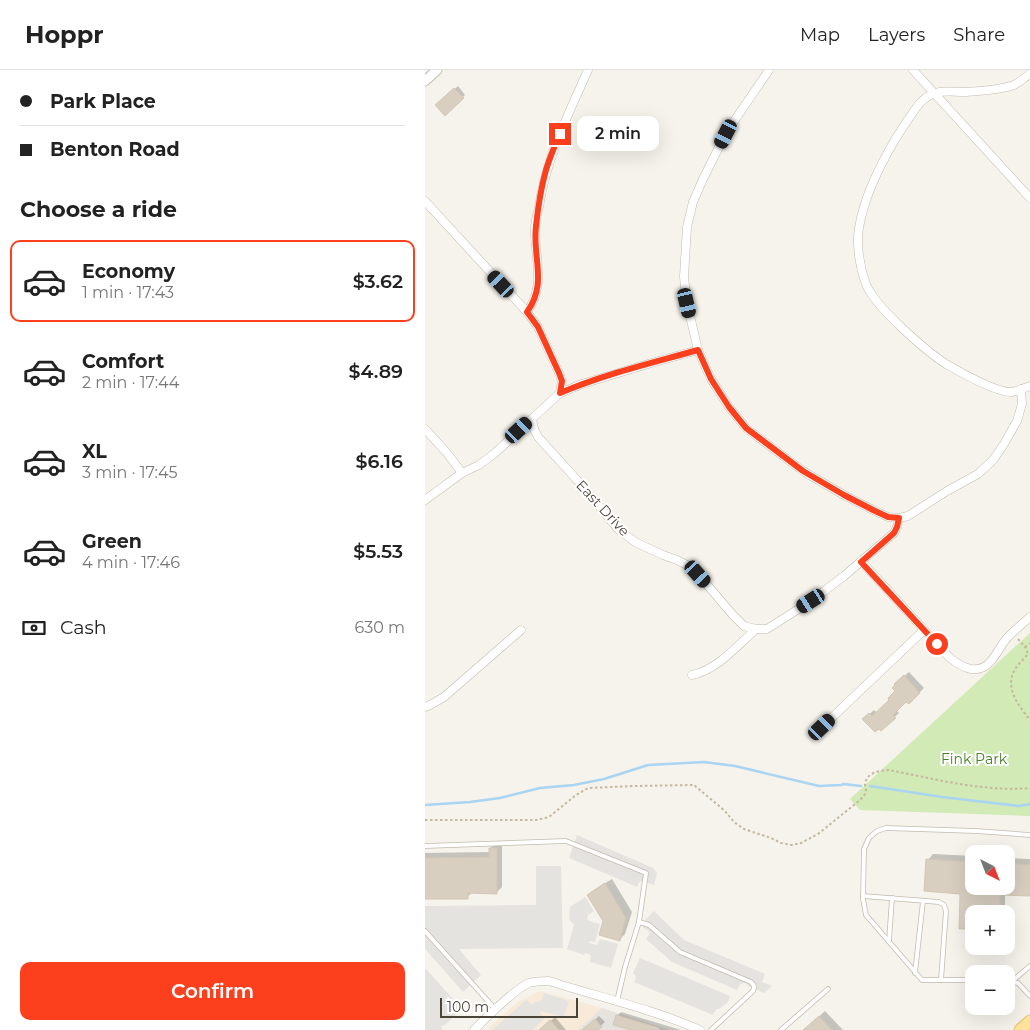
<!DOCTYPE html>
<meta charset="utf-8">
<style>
:root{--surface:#fff;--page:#f2f2f2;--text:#222;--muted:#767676;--line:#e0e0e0;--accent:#fc3f1d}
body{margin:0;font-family:Montserrat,sans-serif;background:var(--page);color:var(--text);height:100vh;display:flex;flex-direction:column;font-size:19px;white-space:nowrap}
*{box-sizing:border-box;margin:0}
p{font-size:16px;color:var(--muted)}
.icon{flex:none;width:28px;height:28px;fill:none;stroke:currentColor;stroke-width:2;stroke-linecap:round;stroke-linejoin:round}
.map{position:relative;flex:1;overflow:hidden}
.sheet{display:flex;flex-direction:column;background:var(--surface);width:425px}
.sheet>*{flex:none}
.hud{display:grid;align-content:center;height:110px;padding:0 20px;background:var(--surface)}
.needle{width:32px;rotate:138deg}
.controls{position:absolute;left:540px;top:775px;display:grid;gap:10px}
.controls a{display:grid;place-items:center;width:50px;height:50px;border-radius:10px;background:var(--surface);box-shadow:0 5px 20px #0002;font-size:25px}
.scale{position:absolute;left:15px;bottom:12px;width:138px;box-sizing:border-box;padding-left:5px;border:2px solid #4b4439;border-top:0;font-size:14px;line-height:18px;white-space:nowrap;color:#4b4439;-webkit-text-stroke:4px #fff;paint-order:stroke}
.end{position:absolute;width:22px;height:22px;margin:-11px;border:6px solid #fc3f1d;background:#fff;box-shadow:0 0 0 2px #fff}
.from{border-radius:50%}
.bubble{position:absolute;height:35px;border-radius:10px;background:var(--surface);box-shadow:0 5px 20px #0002;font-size:16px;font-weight:600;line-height:35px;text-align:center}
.car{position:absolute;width:15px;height:30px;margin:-15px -8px;border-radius:6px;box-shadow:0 0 4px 1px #0007;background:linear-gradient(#222 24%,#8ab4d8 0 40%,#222 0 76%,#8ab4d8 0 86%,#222 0)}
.hud b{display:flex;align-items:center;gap:18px;height:48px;font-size:19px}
.hud b+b{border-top:1px solid var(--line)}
.hud i{width:12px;height:12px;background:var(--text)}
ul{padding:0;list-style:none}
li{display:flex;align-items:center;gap:15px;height:82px;margin:0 10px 8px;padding:0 10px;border:2px solid transparent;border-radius:10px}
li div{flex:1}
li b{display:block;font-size:19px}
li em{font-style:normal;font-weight:600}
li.active{border-color:var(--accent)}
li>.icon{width:45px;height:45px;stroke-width:1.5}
h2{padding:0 20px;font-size:22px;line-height:60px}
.pay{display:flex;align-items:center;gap:12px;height:55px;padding:0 20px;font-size:19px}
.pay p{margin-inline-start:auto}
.primary-button{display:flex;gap:10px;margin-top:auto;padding:10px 20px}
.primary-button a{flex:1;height:58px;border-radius:10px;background:var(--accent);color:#fff;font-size:20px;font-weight:600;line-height:58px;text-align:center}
header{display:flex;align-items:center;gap:30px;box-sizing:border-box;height:70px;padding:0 25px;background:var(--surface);border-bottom:1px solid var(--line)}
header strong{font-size:24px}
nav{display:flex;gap:28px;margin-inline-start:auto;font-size:18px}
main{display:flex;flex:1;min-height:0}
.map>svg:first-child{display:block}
</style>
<header>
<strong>Hoppr</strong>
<nav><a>Map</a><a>Layers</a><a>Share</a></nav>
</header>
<main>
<section class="sheet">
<div class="hud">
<b><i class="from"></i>Park Place</b>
<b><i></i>Benton Road</b>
</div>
<h2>Choose a ride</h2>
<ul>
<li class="active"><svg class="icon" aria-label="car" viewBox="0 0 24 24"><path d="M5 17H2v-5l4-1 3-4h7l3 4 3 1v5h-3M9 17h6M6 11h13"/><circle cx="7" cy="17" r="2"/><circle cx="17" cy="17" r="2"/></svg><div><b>Economy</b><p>1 min · 17:43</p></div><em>$3.62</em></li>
<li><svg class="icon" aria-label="car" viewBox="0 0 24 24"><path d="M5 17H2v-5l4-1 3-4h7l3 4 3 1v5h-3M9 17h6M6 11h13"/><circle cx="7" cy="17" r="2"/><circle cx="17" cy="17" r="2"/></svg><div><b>Comfort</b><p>2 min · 17:44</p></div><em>$4.89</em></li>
<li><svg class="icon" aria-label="car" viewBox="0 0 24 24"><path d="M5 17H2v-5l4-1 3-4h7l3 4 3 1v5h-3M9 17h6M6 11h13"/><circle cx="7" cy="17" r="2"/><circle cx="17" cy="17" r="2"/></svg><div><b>XL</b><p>3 min · 17:45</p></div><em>$6.16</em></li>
<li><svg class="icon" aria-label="car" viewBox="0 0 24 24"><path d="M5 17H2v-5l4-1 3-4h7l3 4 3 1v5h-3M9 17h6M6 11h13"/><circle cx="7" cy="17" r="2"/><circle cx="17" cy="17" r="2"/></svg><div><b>Green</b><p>4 min · 17:46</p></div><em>$5.53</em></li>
</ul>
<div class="pay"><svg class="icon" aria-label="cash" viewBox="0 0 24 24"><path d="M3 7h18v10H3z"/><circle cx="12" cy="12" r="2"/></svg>Cash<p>630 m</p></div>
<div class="primary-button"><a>Confirm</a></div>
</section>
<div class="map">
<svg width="605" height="960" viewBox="0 0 605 960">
<rect width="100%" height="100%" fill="#f6f3ec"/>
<polygon fill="#f7ead8" points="115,921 177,938 153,960 63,960 65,956 93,932"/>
<polygon fill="#e6e2dd" points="177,938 245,960 153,960"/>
<polygon fill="#d2eab5" points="605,563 605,746 435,740 425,729"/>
<g fill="#e5e3e0">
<polygon points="152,765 228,798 232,803 229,815 216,811 214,812 212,817 144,788"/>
<polygon points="111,796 136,796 138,878 34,879 56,905 38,922 0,879 0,836 111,835"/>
<polygon points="160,827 169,841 163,845 162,849 164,851 175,854 170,872 165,871 164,873 172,875 175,869 193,874 186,898 165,892 166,886 164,884 160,883 159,885 142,879 149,855 144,849 145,837"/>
<polygon points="229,841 259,870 340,904 337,912 347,916 339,923 323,916 321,913 318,913 315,915 312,920 247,892 221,869 225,863 222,860 218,858 221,849"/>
<polygon points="215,888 305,926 303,932 294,939 291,939 288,945 209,912 211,906 208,903"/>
<polygon points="0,898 37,939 20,955 16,956 18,960 0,960"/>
<polygon points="119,923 144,931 139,947 116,941 115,943 120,948 107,960 67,960 101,930 107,935 108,933 117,930"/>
</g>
<g fill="#0003">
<polygon points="33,16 40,25 20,44 12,35"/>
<polygon points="484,602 499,618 484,633 481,630 471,640 474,643 456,659 439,649 449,640 452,643 466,629 472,621 475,610"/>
<polygon points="71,773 77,773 77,817 72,822 48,822 42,827 0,828 0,783 65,782 65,778"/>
<polygon points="508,784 549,786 549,816 581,816 581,788 605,789 605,825 580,824 580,844 549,844 537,823 503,790"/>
<polygon points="187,809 207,842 200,864 194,870 180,851 163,825 169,820"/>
<polygon points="400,941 418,960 379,960"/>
<polygon points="196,942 256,960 210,960 192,946"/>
<polygon points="174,946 180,952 171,960 159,960"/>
<polygon points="130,947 141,960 116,960 118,958"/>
</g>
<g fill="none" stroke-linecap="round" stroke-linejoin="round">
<g stroke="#a9d4f2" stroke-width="2.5">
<polyline points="445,716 517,727 594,736 605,734"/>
<polyline points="0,735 45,732 75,728 115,718 149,715 179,709 223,695 279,692 310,696 394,716 416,715 418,714 436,716"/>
</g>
</g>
<g fill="#d8cfc1" stroke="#d3c7b4">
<polygon points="29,18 39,28 20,46 10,35"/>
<polygon points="479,605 495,623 484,634 481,632 468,645 471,648 456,661 454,659 450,662 437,649 444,643 447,646 464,630 463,628 470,621 467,618 470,615 469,614"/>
<polygon points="64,778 72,778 72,824 43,823 43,829 0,829 0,788 64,787"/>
<polygon points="501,789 549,792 549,816 581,816 581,793 605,795 605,826 575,825 575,844 549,844 549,859 534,859 535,824 499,821"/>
<polygon points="180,813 201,848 195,871 174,865 178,851 162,825"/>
<polygon points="191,945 234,958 234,960 206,960 188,955"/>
<polygon points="394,946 407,960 378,960"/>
<polygon points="170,949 177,957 173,960 157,960"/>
<polygon points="125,950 134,960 114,960"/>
</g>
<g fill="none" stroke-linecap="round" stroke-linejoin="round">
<g stroke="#c2bbae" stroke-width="5.5">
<g id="service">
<polyline points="0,776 141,771 221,803 214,852 200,897 192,931"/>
<polyline points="438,826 514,832 519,835 521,841 516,910"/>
<path d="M214,852L224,855L255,882L326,912C329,915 330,917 328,921L286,960"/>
<polyline points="0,861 71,940"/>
<polyline points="464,871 467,828"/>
<polyline points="490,903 498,831"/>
<polyline points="549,910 497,910 441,845 438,829 439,779 444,768 452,761 461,758 551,761 605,765"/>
<polyline points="581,911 593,913 605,926"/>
<polyline points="586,912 605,896"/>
<polyline points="356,960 403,919"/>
</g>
</g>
<g stroke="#c2bbae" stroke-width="9">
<g id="minor">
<polyline points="344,0 301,63 278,109 268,132 262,157 259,207 262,233 273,280 286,309 304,337 321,358 378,401 419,425 448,440 463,447 474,448 483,446 522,421 553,404 568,390 579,374 592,351 597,334 596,319"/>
<polyline points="488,0 605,128"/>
<path d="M605,4C600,7 595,12 589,15C575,20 556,21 541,22C522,22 509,18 495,33C486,44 479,56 471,68C455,95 439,126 434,158C431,175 435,198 441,214C449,236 501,281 521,294C535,302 571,323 587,322C593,321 599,318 605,316"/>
<polyline points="0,131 102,242 113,257 134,303 137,311 135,323"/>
<path d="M102,242C121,216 110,189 110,160C110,152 112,144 114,137C121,89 143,45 163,0"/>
<polyline points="107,349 109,359 113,367 152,410 193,459 210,472 238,485 252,490 264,496 273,504 307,544 319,556 331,559 342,559 386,531 419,506 469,463 472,457 474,448"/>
<polyline points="0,359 22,383 37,403"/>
<polyline points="0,430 37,403 54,395 70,383 135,323 157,314 223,294 273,280"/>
<path d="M436,491L525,588C538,598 553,606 566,591C572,584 576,575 582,568C589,561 597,554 605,547"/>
<path d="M267,605C292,600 312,576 331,559"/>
<polyline points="0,637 5,635 19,627 96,560"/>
<polyline points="397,657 499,560"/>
<path d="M49,960C62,947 88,920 104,913C111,911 117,911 124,911C174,927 227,939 275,960"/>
</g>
</g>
<g stroke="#c2bbae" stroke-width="11">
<polyline id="tertiary" points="0,11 12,0"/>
</g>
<g stroke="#e6c16a" stroke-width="13">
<polyline id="primary" points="595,960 605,951"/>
</g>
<g stroke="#c4b79f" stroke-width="2" stroke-dasharray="2.5 2.5" stroke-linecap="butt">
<path d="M593,569L601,578L603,584C598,590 591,596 588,603C581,621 595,637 605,650"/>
<polyline points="600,577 605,573"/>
<path d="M0,750H111L124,747L151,725L163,718L210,716L269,715L300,741L309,752L319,759L346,768L356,773L366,775L376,773L393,764L435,730C438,727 441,724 441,719C441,718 440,716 440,715C441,702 454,701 464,700C510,709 558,722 605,718"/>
</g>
<use href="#service" stroke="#fff" stroke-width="4"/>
<use href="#minor" stroke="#fff" stroke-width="8"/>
<use href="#tertiary" stroke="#fff" stroke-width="9"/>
<use href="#primary" stroke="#ffe39c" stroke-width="11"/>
</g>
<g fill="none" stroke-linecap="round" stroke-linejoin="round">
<path stroke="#fc3f1d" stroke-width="6" d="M135,64C130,75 125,87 121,100C116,118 113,137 111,156C107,187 123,213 102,242L113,257L134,303L137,311L135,323C179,304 227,293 273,280L286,309L304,337L321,358L378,401L419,425L448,440L463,447L474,448L472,457L469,463L436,492L512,574"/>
</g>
<g text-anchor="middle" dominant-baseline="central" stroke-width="4" stroke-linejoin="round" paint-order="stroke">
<g font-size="14" fill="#4b4439" stroke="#fff">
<text transform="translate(178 438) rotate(47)">East Drive</text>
</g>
<g font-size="14" fill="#4a7f2a" stroke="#fff">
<text x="549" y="689">Fink Park</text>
</g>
</g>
</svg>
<div class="controls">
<a><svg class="needle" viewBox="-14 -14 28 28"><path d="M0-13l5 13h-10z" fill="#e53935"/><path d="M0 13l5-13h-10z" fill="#767676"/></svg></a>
<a>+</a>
<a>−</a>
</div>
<div class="scale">100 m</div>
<i class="end from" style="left:512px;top:574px"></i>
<i class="end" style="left:135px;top:64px"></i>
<div class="bubble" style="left:152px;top:46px;width:82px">2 min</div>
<i class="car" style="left:301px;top:64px;rotate:207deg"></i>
<i class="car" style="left:76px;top:214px;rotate:317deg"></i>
<i class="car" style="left:262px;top:233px;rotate:167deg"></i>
<i class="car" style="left:94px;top:360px;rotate:47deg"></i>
<i class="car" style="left:273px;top:504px;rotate:138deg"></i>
<i class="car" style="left:386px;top:531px;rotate:237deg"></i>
<i class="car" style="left:397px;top:657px;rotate:46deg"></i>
</div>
</main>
